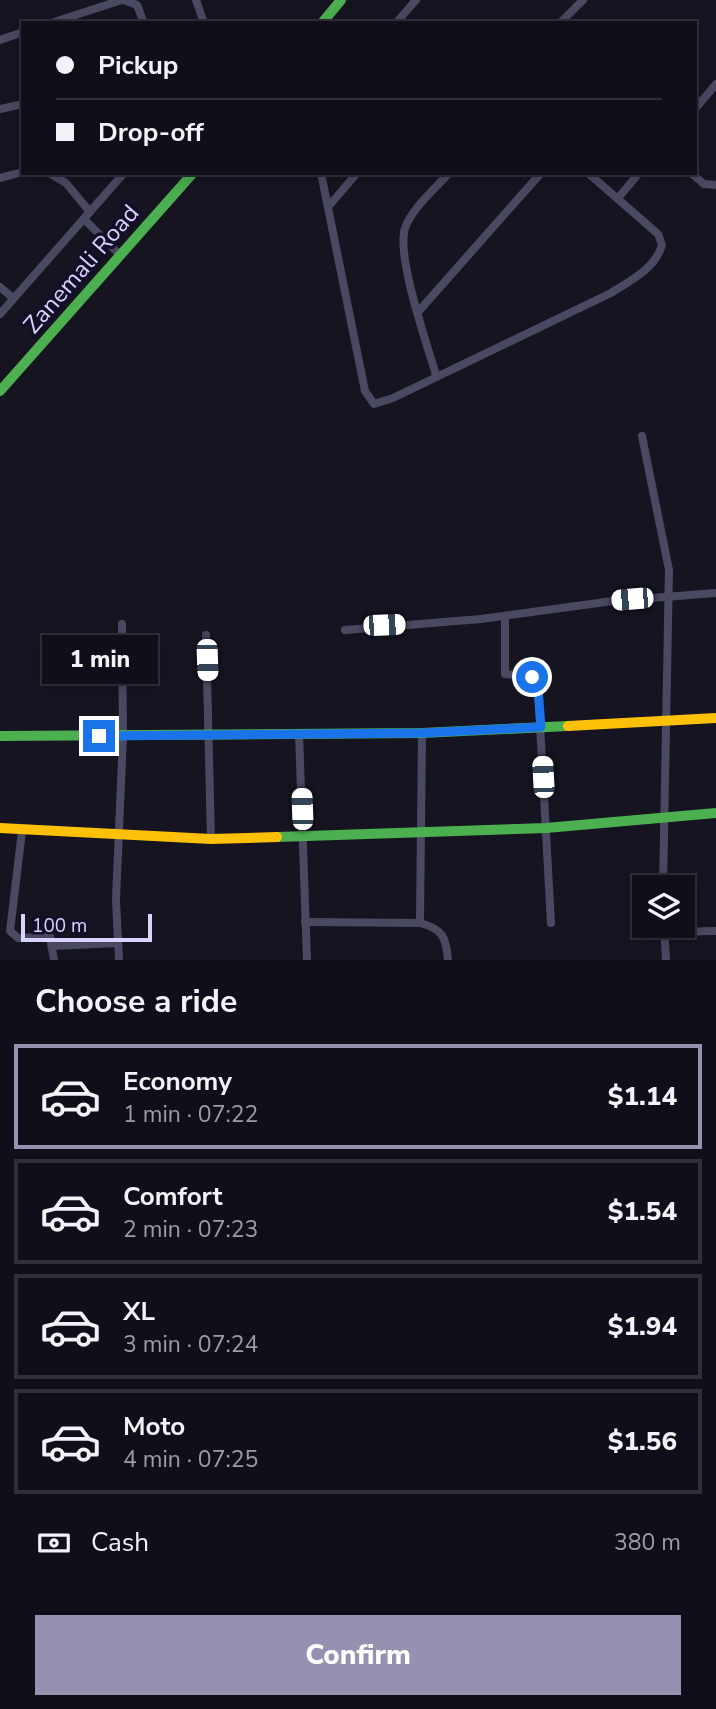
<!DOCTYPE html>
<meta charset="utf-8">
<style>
:root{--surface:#100f19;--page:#1e1d26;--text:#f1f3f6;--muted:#9c9ca2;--line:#302f38;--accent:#9591b1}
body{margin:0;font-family:"Nunito Sans",sans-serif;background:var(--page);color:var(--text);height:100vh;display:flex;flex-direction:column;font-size:26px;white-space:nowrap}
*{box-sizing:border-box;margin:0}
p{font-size:23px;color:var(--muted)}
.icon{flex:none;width:38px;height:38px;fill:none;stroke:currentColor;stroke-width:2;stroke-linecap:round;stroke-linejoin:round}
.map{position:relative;height:960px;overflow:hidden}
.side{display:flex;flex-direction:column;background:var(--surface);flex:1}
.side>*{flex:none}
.guide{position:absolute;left:21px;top:21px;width:676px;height:154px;border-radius:0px;box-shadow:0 4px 18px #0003,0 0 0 2px var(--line);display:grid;align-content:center;height:154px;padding:0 35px;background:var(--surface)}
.tools{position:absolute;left:632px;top:875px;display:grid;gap:14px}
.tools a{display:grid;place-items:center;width:63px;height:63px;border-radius:0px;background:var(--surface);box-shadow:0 4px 18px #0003,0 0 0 2px var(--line);font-size:35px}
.scale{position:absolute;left:21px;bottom:18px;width:131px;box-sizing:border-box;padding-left:7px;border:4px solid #d9d4ff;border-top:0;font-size:19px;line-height:24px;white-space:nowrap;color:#d9d4ff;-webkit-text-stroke:5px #130f26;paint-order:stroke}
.end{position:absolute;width:32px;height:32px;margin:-16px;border:9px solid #1a73e8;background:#fff;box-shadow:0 0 0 4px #fff}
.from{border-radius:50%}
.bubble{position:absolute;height:49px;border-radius:0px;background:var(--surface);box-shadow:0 4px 18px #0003,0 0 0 2px var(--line);font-size:23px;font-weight:800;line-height:49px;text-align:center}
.car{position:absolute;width:21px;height:42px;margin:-21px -10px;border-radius:9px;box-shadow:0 0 5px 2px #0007;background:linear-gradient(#fff 24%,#345 0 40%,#fff 0 76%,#345 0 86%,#fff 0)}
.guide b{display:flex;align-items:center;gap:24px;height:66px;font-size:26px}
.guide b+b{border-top:2px solid var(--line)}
.guide i{width:18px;height:18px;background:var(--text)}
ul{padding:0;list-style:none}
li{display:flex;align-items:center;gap:21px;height:105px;margin:0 14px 10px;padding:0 21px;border:4px solid var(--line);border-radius:0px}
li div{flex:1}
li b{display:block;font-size:26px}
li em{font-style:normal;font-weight:800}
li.selected{border-color:var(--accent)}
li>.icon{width:63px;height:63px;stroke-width:1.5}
h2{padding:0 35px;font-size:32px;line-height:84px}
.pay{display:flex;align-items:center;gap:18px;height:77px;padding:0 35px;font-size:26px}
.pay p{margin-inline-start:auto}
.action{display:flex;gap:14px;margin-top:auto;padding:14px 35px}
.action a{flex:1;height:80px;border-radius:0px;background:var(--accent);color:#fff;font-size:28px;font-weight:800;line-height:80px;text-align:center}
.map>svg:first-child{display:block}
</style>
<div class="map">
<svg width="716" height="960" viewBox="0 0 716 960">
<rect width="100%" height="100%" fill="#161421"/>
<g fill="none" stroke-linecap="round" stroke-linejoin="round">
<g stroke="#4a4962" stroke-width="8">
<polyline points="124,0 137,5 144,23"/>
<polyline points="196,0 204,23"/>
<polyline points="51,23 122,0"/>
<polyline points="396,23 416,0"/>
<polyline points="560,23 583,0"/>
<polyline points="0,40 23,32"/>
<polyline points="0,109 23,104"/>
<polyline points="695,109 716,84"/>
<polyline points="49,173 66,183 90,212"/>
<path d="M321,173L365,391L374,404L393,398L611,293C630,281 655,269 662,245L658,234L588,173"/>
<polyline points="691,173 704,184 716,185"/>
<polyline points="0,178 23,172"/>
<polyline points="619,197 639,173"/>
<polyline points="328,207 357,173"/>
<polyline points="84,219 121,256"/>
<polyline points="0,287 13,298"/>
<polyline points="418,312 541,173"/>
<polyline points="0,314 124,173"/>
<path d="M436,375C427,344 396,256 405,228C412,208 435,189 449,173"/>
<polyline points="642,436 669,570 663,887"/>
<polyline points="505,616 505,674 532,677 538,688 551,923"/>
<polyline points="345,630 481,619 613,601 716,593"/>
<polyline points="206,635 211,839"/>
<polyline points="299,733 307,960"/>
<polyline points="22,831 10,931 18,938 50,937 54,960"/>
<path d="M305,922L420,923C443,929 446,937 448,960"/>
<polyline points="420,923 422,733"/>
<polyline points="664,926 666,960"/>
<polyline points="664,932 716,931"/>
<polyline points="52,946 118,943"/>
<polyline points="119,960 116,900 123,736 122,624"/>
</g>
<g stroke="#4caf50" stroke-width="10">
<polyline points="322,23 341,0"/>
<polyline points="0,391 193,173"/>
<polyline points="0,736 422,733 568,726"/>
<polyline points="277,837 546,828 716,813"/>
</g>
<g stroke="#ffc107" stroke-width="10">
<polyline points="568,726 716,718"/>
<polyline points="0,828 211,839 277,837"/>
</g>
</g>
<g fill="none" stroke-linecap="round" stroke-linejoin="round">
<polyline stroke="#1a73e8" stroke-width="9" points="99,736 422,733 541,727 538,688 532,677"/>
</g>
<g text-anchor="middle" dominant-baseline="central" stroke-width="7" stroke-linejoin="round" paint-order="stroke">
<g font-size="24" fill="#d9d4ff" stroke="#130f26">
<text transform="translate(81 269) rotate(-49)">Zanemali Road</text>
</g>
</g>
</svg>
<div class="tools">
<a><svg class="icon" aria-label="layers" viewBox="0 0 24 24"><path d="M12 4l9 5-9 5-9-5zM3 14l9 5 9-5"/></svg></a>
</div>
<div class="scale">100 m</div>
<i class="end from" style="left:532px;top:677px"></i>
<i class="end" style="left:99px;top:736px"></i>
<div class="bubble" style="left:42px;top:635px;width:116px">1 min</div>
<i class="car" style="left:632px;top:599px;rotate:265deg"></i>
<i class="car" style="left:384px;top:625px;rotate:88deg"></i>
<i class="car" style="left:207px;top:660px;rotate:178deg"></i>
<i class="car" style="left:543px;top:777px;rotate:357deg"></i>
<i class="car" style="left:302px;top:809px;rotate:358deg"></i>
<div class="guide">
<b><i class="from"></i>Pickup</b>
<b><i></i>Drop-off</b>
</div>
</div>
<section class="side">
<h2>Choose a ride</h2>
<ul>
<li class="selected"><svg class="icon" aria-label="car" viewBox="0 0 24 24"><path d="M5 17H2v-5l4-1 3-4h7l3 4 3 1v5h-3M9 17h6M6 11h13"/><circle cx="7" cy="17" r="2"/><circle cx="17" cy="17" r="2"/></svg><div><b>Economy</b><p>1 min · 07:22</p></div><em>$1.14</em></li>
<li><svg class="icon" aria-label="car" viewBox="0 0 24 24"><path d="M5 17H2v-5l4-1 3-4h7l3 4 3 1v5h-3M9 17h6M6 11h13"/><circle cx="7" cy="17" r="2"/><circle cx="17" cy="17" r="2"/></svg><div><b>Comfort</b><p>2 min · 07:23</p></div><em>$1.54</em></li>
<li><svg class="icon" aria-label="car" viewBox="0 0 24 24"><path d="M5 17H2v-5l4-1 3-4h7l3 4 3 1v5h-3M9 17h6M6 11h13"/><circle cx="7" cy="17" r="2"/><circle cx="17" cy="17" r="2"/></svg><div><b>XL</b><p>3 min · 07:24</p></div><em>$1.94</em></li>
<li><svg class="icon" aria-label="car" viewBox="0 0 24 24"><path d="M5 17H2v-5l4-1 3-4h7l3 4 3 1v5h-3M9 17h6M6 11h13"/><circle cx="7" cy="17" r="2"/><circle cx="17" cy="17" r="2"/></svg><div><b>Moto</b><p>4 min · 07:25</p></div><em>$1.56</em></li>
</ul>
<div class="pay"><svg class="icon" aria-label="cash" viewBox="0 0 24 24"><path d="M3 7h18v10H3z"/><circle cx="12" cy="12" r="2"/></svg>Cash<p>380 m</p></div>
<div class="action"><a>Confirm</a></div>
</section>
